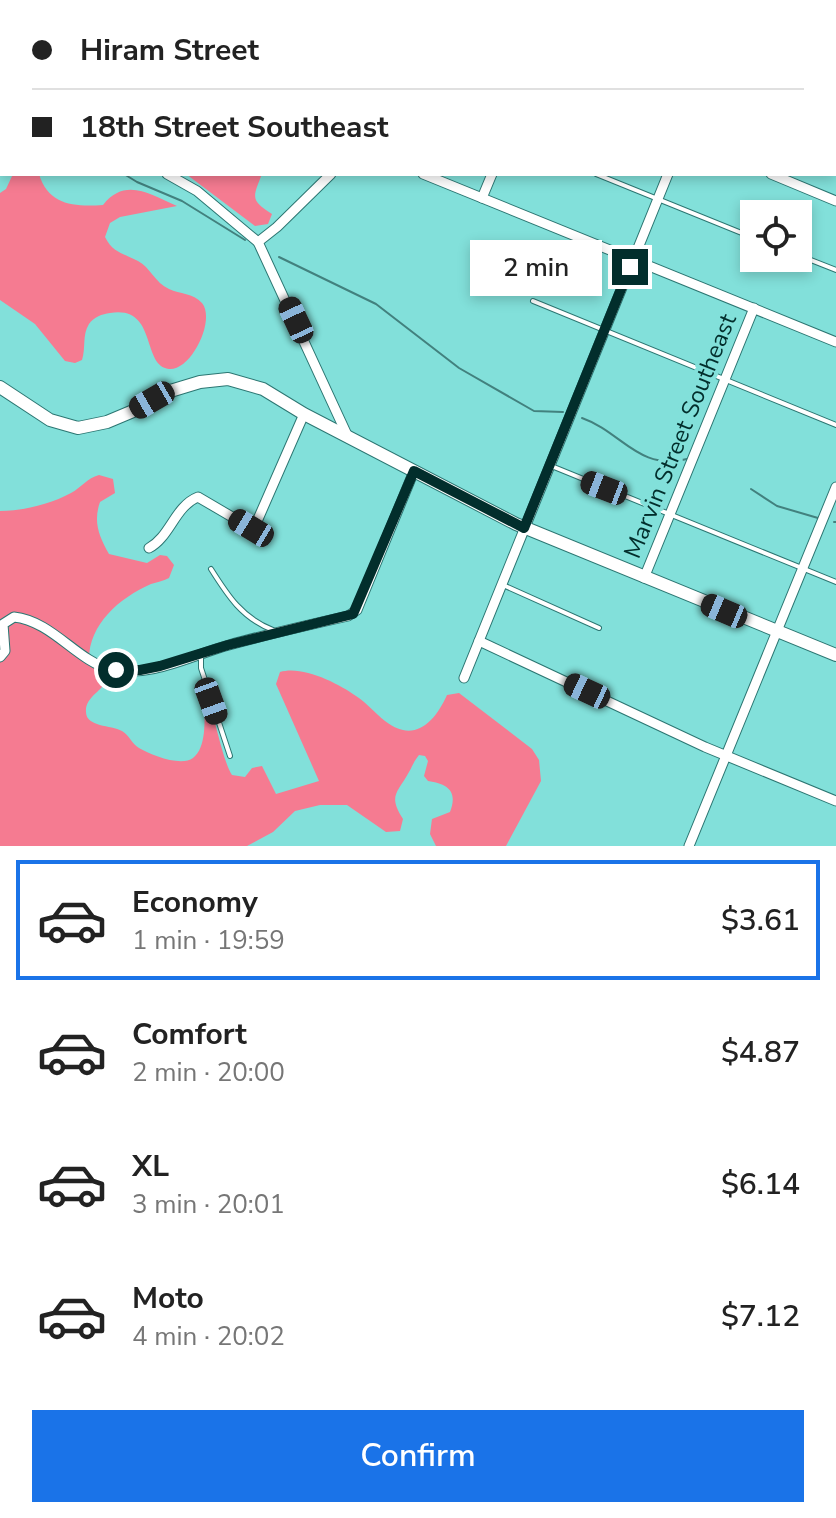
<!DOCTYPE html>
<meta charset="utf-8">
<style>
:root{--surface:#fff;--page:#f6f6f6;--text:#222;--muted:#767676;--line:#e0e0e0;--accent:#1a73e8}
body{margin:0;font-family:"Nunito Sans",sans-serif;background:var(--page);color:var(--text);height:100vh;display:flex;flex-direction:column;font-size:30px;white-space:nowrap}
*{box-sizing:border-box;margin:0}
p{font-size:26px;color:var(--muted)}
.icon{flex:none;width:44px;height:44px;fill:none;stroke:currentColor;stroke-width:2;stroke-linecap:round;stroke-linejoin:round}
.map{position:relative;height:846px;overflow:hidden}
.details{display:flex;flex-direction:column;background:var(--surface);flex:1}
.details>*{flex:none}
.top-card{position:absolute;left:0px;top:0px;width:836px;height:176px;box-shadow:0 4px 12px #0003;display:grid;align-content:center;height:176px;padding:0 32px;background:var(--surface)}
.tools{position:absolute;left:740px;top:200px;display:grid;gap:16px}
.tools a{display:grid;place-items:center;width:72px;height:72px;border-radius:0px;background:var(--surface);box-shadow:0 4px 12px #0003;font-size:40px}
.end{position:absolute;width:36px;height:36px;margin:-18px;border:10px solid #022e2c;background:#fff;box-shadow:0 0 0 4px #fff}
.from{border-radius:50%}
.bubble{position:absolute;height:56px;border-radius:0px;background:var(--surface);box-shadow:0 4px 12px #0003;font-size:26px;font-weight:600;line-height:56px;text-align:center}
.car{position:absolute;width:24px;height:48px;margin:-24px -12px;border-radius:10px;box-shadow:0 0 6px 2px #0007;background:linear-gradient(#222 24%,#8ab4d8 0 40%,#222 0 76%,#8ab4d8 0 86%,#222 0)}
.top-card b{display:flex;align-items:center;gap:28px;height:76px;font-size:30px}
.top-card b+b{border-top:2px solid var(--line)}
.top-card i{width:20px;height:20px;background:var(--text)}
ul{padding:14px 0 0;list-style:none}
li{display:flex;align-items:center;gap:24px;height:120px;margin:0 16px 12px;padding:0 16px;border:4px solid transparent;border-radius:0px}
li div{flex:1}
li b{display:block;font-size:30px}
li em{font-style:normal;font-weight:600}
li.current{border-color:var(--accent)}
li>.icon{width:72px;height:72px;stroke-width:1.5}
.cta{display:flex;gap:16px;margin-top:auto;padding:16px 32px}
.cta a{flex:1;height:92px;border-radius:0px;background:var(--accent);color:#fff;font-size:32px;font-weight:600;line-height:92px;text-align:center}
.map>svg:first-child{display:block}
</style>
<div class="map">
<svg width="836" height="846" viewBox="0 0 836 846">
<rect width="100%" height="100%" fill="#82e0da"/>
<g fill="#f57b91">
<path d="M13,174H39C48,205 74,207 103,205C125,177 150,194 177,206L120,217L110,223L105,237C113,253 123,253 138,261C150,267 155,283 169,289C180,294 193,293 202,303C216,320 191,371 169,369C141,366 158,305 110,313C102,314 94,317 89,324C82,335 86,348 82,360L75,363L65,361L35,324L0,300V193L6,189Z"/>
<path d="M186,174H262C252,199 251,200 272,214L268,224L255,226Z"/>
<path d="M99,475L113,479L115,493L100,502C93,522 99,536 109,554L147,563L160,555L167,556L174,565L169,578C163,581 157,582 151,584C119,598 88,625 89,661L106,676V682C100,692 85,698 86,712C86,727 111,725 122,731C129,735 132,744 139,748C151,755 181,767 193,758C207,747 204,721 205,705L211,708C216,725 224,763 232,775L245,777L252,768L262,766L276,794L319,781L276,684L280,672C302,665 338,683 356,696C367,703 375,713 385,721C414,744 435,722 447,695L459,693L532,749L539,760L541,781L506,846H436L430,834L432,819L450,812C458,791 448,784 428,781L424,776L428,761L425,756L419,755C414,761 413,765 409,772C397,794 388,795 403,819L400,831L386,832L347,805H320L295,811L273,832L247,846H0V511C23,511 51,504 71,493C82,487 87,478 99,475Z"/>
</g>
<g fill="none" stroke-linecap="round" stroke-linejoin="round">
<g stroke="#42817e" stroke-width="2">
<polyline points="0,116 2,117"/>
<polyline points="124,174 137,182 182,201 245,240"/>
<polyline points="279,257 376,304 459,368 534,411 563,412"/>
<path d="M582,418C622,432 638,471 687,459"/>
<polyline points="751,489 777,506 818,518"/>
<polyline points="834,522 836,522"/>
</g>
<g stroke="#2c7672" stroke-width="6">
<g id="lane">
<polyline points="596,174 754,238"/>
<polyline points="798,255 836,270"/>
<polyline points="533,301 836,425"/>
<polyline points="549,465 836,582"/>
<path d="M211,569C228,596 242,618 273,630"/>
<polyline points="503,585 599,628"/>
<polyline points="201,655 201,668 230,756"/>
</g>
</g>
<g stroke="#2c7672" stroke-width="11">
<g id="street">
<polyline points="284,2 284,0"/>
<polyline points="834,88 836,89"/>
<polyline points="0,106 2,107"/>
<polyline points="167,174 197,191 258,242 348,437"/>
<polyline points="423,174 836,342"/>
<polyline points="771,174 836,201"/>
<polyline points="482,198 492,174"/>
<polyline points="258,242 277,227 331,174"/>
<path d="M149,548C170,537 175,506 198,497L251,528L255,526L304,414"/>
<polyline points="644,578 754,308"/>
<polyline points="479,641 705,747 836,801"/>
<path d="M0,657L5,651L3,624L14,617C52,621 77,661 110,669C149,679 192,655 229,645C268,634 308,625 348,616L357,610L414,471"/>
<polyline points="464,678 668,174"/>
<polyline points="689,846 836,487"/>
</g>
</g>
<g stroke="#2c7672" stroke-width="14">
<polyline id="secondary" points="0,387 50,420 78,428 107,422 138,409 167,392 200,382 228,379 263,389 304,414 516,524 836,655"/>
</g>
<use href="#lane" stroke="#fff" stroke-width="4"/>
<use href="#street" stroke="#fff" stroke-width="9"/>
<use href="#secondary" stroke="#fff" stroke-width="12"/>
</g>
<g fill="none" stroke-linecap="round" stroke-linejoin="round">
<polyline stroke="#022e2c" stroke-width="10" points="116,670 140,670 160,666 228,645 353,614 414,471 524,528 630,267"/>
</g>
<g text-anchor="middle" dominant-baseline="central" stroke-width="8" stroke-linejoin="round" paint-order="stroke">
<g font-size="24" fill="#022e2c" stroke="#82e0da">
<text transform="translate(680 436) rotate(-68)">Marvin Street Southeast</text>
</g>
</g>
</svg>
<div class="tools">
<a><svg class="icon" aria-label="locate" viewBox="0 0 24 24"><circle cx="12" cy="12" r="6"/><path d="M12 2v4M12 18v4M2 12h4M18 12h4"/></svg></a>
</div>
<i class="end from" style="left:116px;top:670px"></i>
<i class="end" style="left:630px;top:267px"></i>
<div class="bubble" style="left:470px;top:240px;width:132px">2 min</div>
<i class="car" style="left:296px;top:320px;rotate:335deg"></i>
<i class="car" style="left:152px;top:400px;rotate:240deg"></i>
<i class="car" style="left:604px;top:488px;rotate:291deg"></i>
<i class="car" style="left:251px;top:528px;rotate:301deg"></i>
<i class="car" style="left:724px;top:611px;rotate:293deg"></i>
<i class="car" style="left:587px;top:691px;rotate:295deg"></i>
<i class="car" style="left:211px;top:701px;rotate:160deg"></i>
<div class="top-card">
<b><i class="from"></i>Hiram Street</b>
<b><i></i>18th Street Southeast</b>
</div>
</div>
<section class="details">
<ul>
<li class="current"><svg class="icon" aria-label="car" viewBox="0 0 24 24"><path d="M5 17H2v-5l4-1 3-4h7l3 4 3 1v5h-3M9 17h6M6 11h13"/><circle cx="7" cy="17" r="2"/><circle cx="17" cy="17" r="2"/></svg><div><b>Economy</b><p>1 min · 19:59</p></div><em>$3.61</em></li>
<li><svg class="icon" aria-label="car" viewBox="0 0 24 24"><path d="M5 17H2v-5l4-1 3-4h7l3 4 3 1v5h-3M9 17h6M6 11h13"/><circle cx="7" cy="17" r="2"/><circle cx="17" cy="17" r="2"/></svg><div><b>Comfort</b><p>2 min · 20:00</p></div><em>$4.87</em></li>
<li><svg class="icon" aria-label="car" viewBox="0 0 24 24"><path d="M5 17H2v-5l4-1 3-4h7l3 4 3 1v5h-3M9 17h6M6 11h13"/><circle cx="7" cy="17" r="2"/><circle cx="17" cy="17" r="2"/></svg><div><b>XL</b><p>3 min · 20:01</p></div><em>$6.14</em></li>
<li><svg class="icon" aria-label="car" viewBox="0 0 24 24"><path d="M5 17H2v-5l4-1 3-4h7l3 4 3 1v5h-3M9 17h6M6 11h13"/><circle cx="7" cy="17" r="2"/><circle cx="17" cy="17" r="2"/></svg><div><b>Moto</b><p>4 min · 20:02</p></div><em>$7.12</em></li>
</ul>
<div class="cta"><a>Confirm</a></div>
</section>
